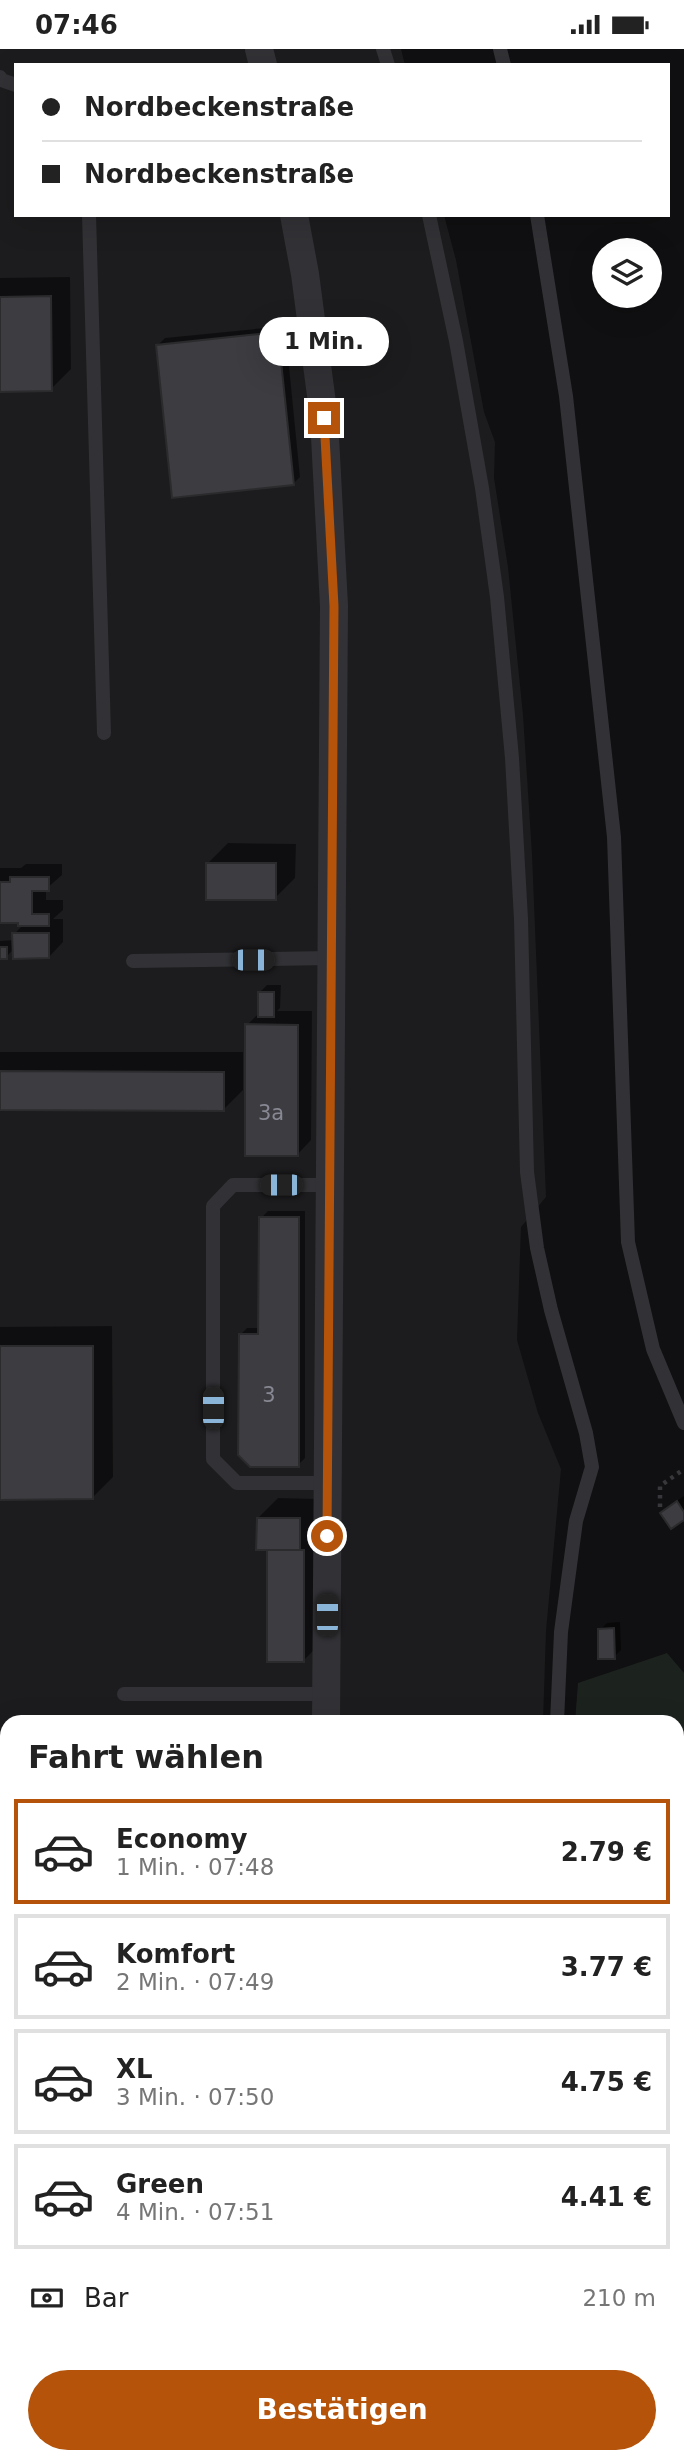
<!DOCTYPE html>
<html lang="de">
<meta charset="utf-8">
<style>
:root{--surface:#fff;--page:#f6f6f6;--text:#222;--muted:#767676;--line:#e0e0e0;--accent:#b45309}
body{margin:0;font-family:"DejaVu Sans",sans-serif;background:var(--page);color:var(--text);height:100vh;display:flex;flex-direction:column;font-size:26px;white-space:nowrap}
*{box-sizing:border-box;margin:0}
p{font-size:23px;color:var(--muted)}
.icon{flex:none;width:38px;height:38px;fill:none;stroke:currentColor;stroke-width:2;stroke-linecap:round;stroke-linejoin:round}
.map{position:relative;flex:1;overflow:hidden}
.side{position:absolute;left:0px;top:1666px;width:684px;height:749px;display:flex;flex-direction:column;background:var(--surface);border-radius:21px 21px 0 0;box-shadow:0 7px 28px #0002}
.side>*{flex:none}
.banner{position:absolute;left:14px;top:14px;width:656px;height:154px;border-radius:0px;box-shadow:0 7px 28px #0002;display:grid;align-content:center;height:154px;padding:0 28px;background:var(--surface)}
.controls{position:absolute;left:592px;top:189px;display:grid;gap:14px}
.controls a{display:grid;place-items:center;width:70px;height:70px;border-radius:50%;background:var(--surface);box-shadow:0 7px 28px #0002;font-size:35px}
.end{position:absolute;width:32px;height:32px;margin:-16px;border:9px solid #b45309;background:#fff;box-shadow:0 0 0 4px #fff}
.from{border-radius:50%}
.bubble{position:absolute;height:49px;border-radius:24px;background:var(--surface);box-shadow:0 7px 28px #0002;font-size:23px;font-weight:700;line-height:49px;text-align:center}
.car{position:absolute;width:21px;height:42px;margin:-21px -10px;border-radius:9px;box-shadow:0 0 5px 2px #0007;background:linear-gradient(#222 24%,#8ab4d8 0 40%,#222 0 76%,#8ab4d8 0 86%,#222 0)}
.banner b{display:flex;align-items:center;gap:24px;height:66px;font-size:26px}
.banner b+b{border-top:2px solid var(--line)}
.banner i{width:18px;height:18px;background:var(--text)}
ul{padding:0;list-style:none}
li{display:flex;align-items:center;gap:21px;height:105px;margin:0 14px 10px;padding:0 14px;border:4px solid var(--line);border-radius:0px}
li div{flex:1}
li b{display:block;font-size:26px}
li em{font-style:normal;font-weight:700}
li.active{border-color:var(--accent)}
li>.icon{width:63px;height:63px;stroke-width:1.5}
h2{padding:0 28px;font-size:32px;line-height:84px}
.pay{display:flex;align-items:center;gap:18px;height:77px;padding:0 28px;font-size:26px}
.pay p{margin-inline-start:auto}
.button{display:flex;gap:14px;margin-top:auto;padding:14px 28px}
.button a{flex:1;height:80px;border-radius:42px;background:var(--accent);color:#fff;font-size:28px;font-weight:700;line-height:80px;text-align:center}
.status{display:flex;justify-content:space-between;align-items:center;height:49px;padding:0 35px;background:var(--surface);direction:ltr}
.status svg{height:19px;fill:currentColor}
.map>svg:first-child{display:block}
</style>
<div class="status"><b>07:46</b><svg viewBox="0 0 49 12"><path d="M0 12V9h3v3zM5 12V6h3v6zM10 12V3h3v9zM15 12V0h3v12zM26 1h20v11H26zM47 4h2v5h-2z"/></svg></div>
<div class="map">
<svg width="684" height="2415" viewBox="0 0 684 2415">
<rect width="100%" height="100%" fill="#100f11"/>
<g fill="#1c1c1e">
<polygon points="0,0 401,0 405,16 16,16 16,166 444,166 456,211 484,363 495,393 494,429 508,518 523,666 532,805 546,1148 521,1178 517,1291 538,1364 561,1420 546,1582 543,1673 7,1673 7,2408 546,2408 546,2415 0,2415"/>
<polygon points="684,2115 684,2415 577,2415 577,2408 677,2408 677,2123"/>
</g>
<polygon fill="#1c231f" points="667,1604 684,1624 684,2115 677,2123 677,1673 575,1673 578,1634"/>
<g fill="#0007">
<polygon points="70,228 71,320 51,340 0,341 0,229"/>
<polygon points="285,277 300,428 293,435 158,296 165,289"/>
<polygon points="228,794 296,795 295,829 275,849 208,814"/>
<polygon points="26,815 62,815 62,826 46,840 46,851 63,851 63,861 53,870 63,870 63,893 49,908 14,900 6,908 0,908 0,892 14,891 14,885 24,875 20,872 0,872 0,819 21,819"/>
<polygon points="267,936 281,936 280,959 277,962 312,962 311,1091 297,1106 247,976 260,963 260,943"/>
<polygon points="0,1003 243,1003 243,1041 223,1061 0,1060"/>
<polygon points="268,1162 305,1162 305,1409 298,1416 240,1286 247,1279 260,1279 261,1169"/>
<polygon points="112,1277 113,1428 92,1449 0,1449 0,1278"/>
<polygon points="684,1447 684,1469 662,1464 669,1457"/>
<polygon points="278,1449 319,1450 323,1592 303,1612 258,1469"/>
<polygon points="620,1573 621,1601 614,1608 600,1581 607,1574"/>
<rect x="0" y="1827" width="7" height="109"/>
</g>
<g fill="#3c3c41" stroke="#2b2a2c" stroke-width="2">
<polygon points="51,247 52,342 0,343 0,248"/>
<polygon points="278,283 294,436 172,449 156,296"/>
<rect x="206" y="814" width="70" height="37"/>
<polygon points="10,828 49,828 49,842 32,842 32,865 49,865 49,877 18,877 18,874 0,874 0,833 10,833"/>
<polygon points="12,884 49,884 49,909 13,910"/>
<rect x="0" y="898" width="7" height="12"/>
<rect x="258" y="943" width="16" height="25"/>
<polygon points="245,975 298,976 298,1107 245,1107"/>
<polygon points="0,1022 224,1023 224,1062 0,1061"/>
<polygon points="259,1168 299,1168 299,1418 250,1418 238,1406 239,1285 258,1285"/>
<polygon points="0,1297 93,1297 93,1450 0,1451"/>
<polygon points="677,1452 684,1463 684,1471 671,1480 660,1464"/>
<polygon points="257,1469 300,1469 300,1501 256,1501"/>
<rect x="267" y="1501" width="37" height="112"/>
<polygon points="614,1579 615,1610 598,1610 598,1580"/>
<rect x="0" y="1846" width="7" height="92"/>
<polygon points="684,2181 684,2415 663,2415 663,2408 677,2408 677,2187"/>
</g>
<g fill="none" stroke-linecap="round" stroke-linejoin="round">
<polyline stroke="#37373c" stroke-width="4.5" stroke-dasharray="3.5 5" stroke-linecap="butt" points="660,1458 660,1437 684,1420"/>
<g stroke="#323135" stroke-width="14">
<polyline points="383,0 388,16"/>
<polyline points="500,0 504,16"/>
<polyline points="0,28 1,31 16,36"/>
<polyline points="89,166 104,684"/>
<polyline points="429,166 456,292 482,439 497,548 512,709 521,870 527,1123 537,1199 551,1261 586,1384 592,1418 576,1472 561,1583 557,1673"/>
<polyline points="537,166 566,347 614,788 628,1193 653,1300 684,1374"/>
<polyline points="133,912 330,909"/>
<polyline points="327,1434 237,1434 213,1410 213,1157 233,1136 329,1136"/>
<polyline points="124,1645 326,1645"/>
<polyline points="557,2408 557,2415"/>
</g>
<g stroke="#323135" stroke-width="28">
<polyline points="259,0 263,16"/>
<polyline points="294,166 305,225 324,369 334,557 326,1673"/>
<polyline points="335,2408 336,2415"/>
</g>
</g>
<g fill="none" stroke-linecap="round" stroke-linejoin="round">
<polyline stroke="#b45309" stroke-width="9" points="324,369 334,557 327,1487"/>
</g>
<g text-anchor="middle" dominant-baseline="central" stroke-width="5" stroke-linejoin="round" paint-order="stroke">
<g font-size="21" fill="#888894">
<text x="271" y="1064">3a</text>
<text x="269" y="1346">3</text>
</g>
</g>
</svg>
<div class="controls">
<a><svg class="icon" aria-label="layers" viewBox="0 0 24 24"><path d="M12 4l9 5-9 5-9-5zM3 14l9 5 9-5"/></svg></a>
</div>
<i class="end from" style="left:327px;top:1487px"></i>
<i class="end" style="left:324px;top:369px"></i>
<div class="bubble" style="left:259px;top:268px;width:130px">1 Min.</div>
<i class="car" style="left:253px;top:911px;rotate:90deg"></i>
<i class="car" style="left:281px;top:1136px;rotate:270deg"></i>
<i class="car" style="left:213px;top:1359px;rotate:0deg"></i>
<i class="car" style="left:327px;top:1566px;rotate:0deg"></i>
<div class="banner">
<b><i class="from"></i>Nordbeckenstraße</b>
<b><i></i>Nordbeckenstraße</b>
</div>
<section class="side">
<h2>Fahrt wählen</h2>
<ul>
<li class="active"><svg class="icon" aria-label="car" viewBox="0 0 24 24"><path d="M5 17H2v-5l4-1 3-4h7l3 4 3 1v5h-3M9 17h6M6 11h13"/><circle cx="7" cy="17" r="2"/><circle cx="17" cy="17" r="2"/></svg><div><b>Economy</b><p>1 Min. · 07:48</p></div><em>2.79 €</em></li>
<li><svg class="icon" aria-label="car" viewBox="0 0 24 24"><path d="M5 17H2v-5l4-1 3-4h7l3 4 3 1v5h-3M9 17h6M6 11h13"/><circle cx="7" cy="17" r="2"/><circle cx="17" cy="17" r="2"/></svg><div><b>Komfort</b><p>2 Min. · 07:49</p></div><em>3.77 €</em></li>
<li><svg class="icon" aria-label="car" viewBox="0 0 24 24"><path d="M5 17H2v-5l4-1 3-4h7l3 4 3 1v5h-3M9 17h6M6 11h13"/><circle cx="7" cy="17" r="2"/><circle cx="17" cy="17" r="2"/></svg><div><b>XL</b><p>3 Min. · 07:50</p></div><em>4.75 €</em></li>
<li><svg class="icon" aria-label="car" viewBox="0 0 24 24"><path d="M5 17H2v-5l4-1 3-4h7l3 4 3 1v5h-3M9 17h6M6 11h13"/><circle cx="7" cy="17" r="2"/><circle cx="17" cy="17" r="2"/></svg><div><b>Green</b><p>4 Min. · 07:51</p></div><em>4.41 €</em></li>
</ul>
<div class="pay"><svg class="icon" aria-label="cash" viewBox="0 0 24 24"><path d="M3 7h18v10H3z"/><circle cx="12" cy="12" r="2"/></svg>Bar<p>210 m</p></div>
<div class="button"><a>Bestätigen</a></div>
</section>
</div>
